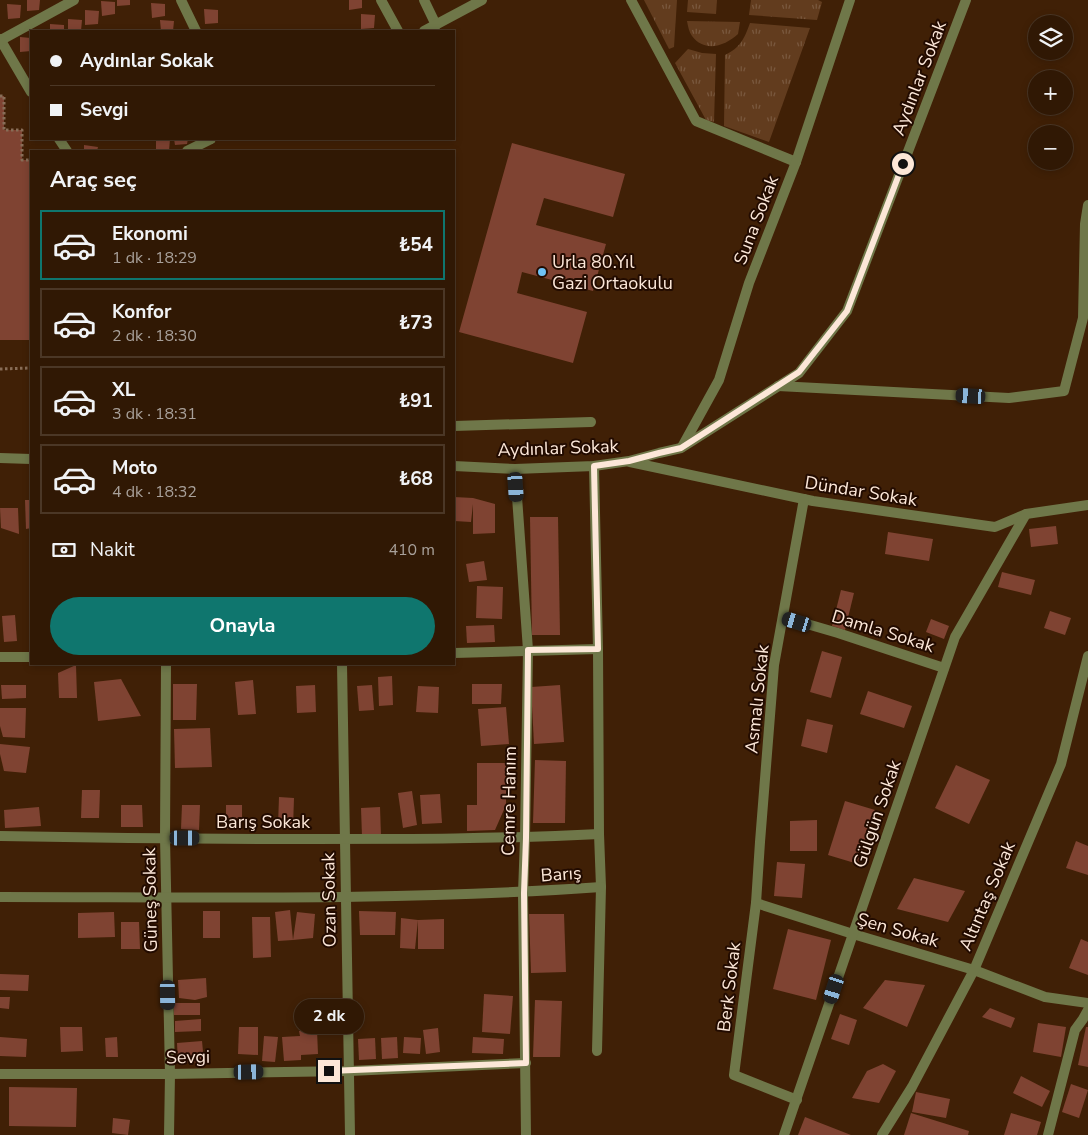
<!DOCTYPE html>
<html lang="tr">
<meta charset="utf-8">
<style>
:root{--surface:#301804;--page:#38210e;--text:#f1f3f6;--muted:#a8a09a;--line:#4b3726;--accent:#0f766e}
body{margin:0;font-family:"Nunito Sans",sans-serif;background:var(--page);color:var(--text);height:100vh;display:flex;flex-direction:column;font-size:19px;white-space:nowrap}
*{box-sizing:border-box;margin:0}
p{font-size:16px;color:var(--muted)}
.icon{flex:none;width:28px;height:28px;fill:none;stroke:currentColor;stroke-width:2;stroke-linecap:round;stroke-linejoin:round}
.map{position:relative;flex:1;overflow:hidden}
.sheet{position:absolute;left:30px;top:150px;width:425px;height:515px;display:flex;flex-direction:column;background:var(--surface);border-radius:0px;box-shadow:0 2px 8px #0003,0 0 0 1px var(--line)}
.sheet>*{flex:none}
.top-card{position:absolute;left:30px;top:30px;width:425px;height:110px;border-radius:0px;box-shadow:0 2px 8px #0003,0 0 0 1px var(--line);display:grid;align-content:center;height:110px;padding:0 20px;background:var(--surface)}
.buttons{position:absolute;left:1028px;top:15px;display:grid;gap:10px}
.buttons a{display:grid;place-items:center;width:45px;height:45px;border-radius:50%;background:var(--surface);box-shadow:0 2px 8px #0003,0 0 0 1px var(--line);font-size:25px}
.end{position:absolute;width:22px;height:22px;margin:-11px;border:6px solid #fce7d8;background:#111;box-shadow:0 0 0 2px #111}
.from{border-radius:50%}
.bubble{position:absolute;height:35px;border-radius:18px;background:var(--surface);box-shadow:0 2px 8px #0003,0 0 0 1px var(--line);font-size:16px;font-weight:700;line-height:35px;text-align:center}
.car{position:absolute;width:15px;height:30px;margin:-15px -8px;border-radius:6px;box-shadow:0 0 4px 1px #0007;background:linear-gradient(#222 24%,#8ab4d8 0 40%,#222 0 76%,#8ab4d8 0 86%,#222 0)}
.top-card b{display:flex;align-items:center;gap:18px;height:48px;font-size:19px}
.top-card b+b{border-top:1px solid var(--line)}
.top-card i{width:12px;height:12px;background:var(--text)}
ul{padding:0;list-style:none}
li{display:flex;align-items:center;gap:15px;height:70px;margin:0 10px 8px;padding:0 10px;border:2px solid var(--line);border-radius:0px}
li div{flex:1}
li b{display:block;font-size:19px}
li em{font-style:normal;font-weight:700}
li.selected{border-color:var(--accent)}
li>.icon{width:45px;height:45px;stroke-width:1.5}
h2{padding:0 20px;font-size:22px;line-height:60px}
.pay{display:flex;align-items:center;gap:12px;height:55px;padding:0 20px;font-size:19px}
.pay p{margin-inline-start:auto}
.button{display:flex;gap:10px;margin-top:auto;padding:10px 20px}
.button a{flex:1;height:58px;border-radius:30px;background:var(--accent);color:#fff;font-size:20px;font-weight:700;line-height:58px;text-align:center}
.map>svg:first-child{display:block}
</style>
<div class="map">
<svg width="1088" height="1135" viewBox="0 0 1088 1135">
<defs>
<pattern id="grass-tufts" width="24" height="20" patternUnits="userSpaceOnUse" patternTransform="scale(1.25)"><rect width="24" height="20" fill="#623c1e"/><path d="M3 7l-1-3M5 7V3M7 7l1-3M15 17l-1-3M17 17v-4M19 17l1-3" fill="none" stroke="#79583e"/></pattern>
</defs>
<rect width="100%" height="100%" fill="#402006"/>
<g fill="url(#grass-tufts)">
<polygon points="644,0 677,0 674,47 669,49"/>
<polygon points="688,0 717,0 716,14 687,12"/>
<polygon points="751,0 818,0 822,2 817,20 749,15"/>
<path d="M687,21L740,22L738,34C725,46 705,53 692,36C689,32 688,26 687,21Z"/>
<path d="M750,23L810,28L769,142L724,126L725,55C741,47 744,39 750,23Z"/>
<polygon points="688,49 702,53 716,54 714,122 706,120 675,63"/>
</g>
<g fill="#7f4332">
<polygon points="27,0 40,0 39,10 27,11"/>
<polygon points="117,0 130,0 130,5 117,6"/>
<polygon points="349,0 362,0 362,8 349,10"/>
<polygon points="101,1 115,2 115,14 102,16"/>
<polygon points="151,3 165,4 165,16 152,18"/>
<polygon points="7,4 21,5 20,18 8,19"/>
<polygon points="204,9 218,10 218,23 205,24"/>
<polygon points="85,10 99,11 98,24 85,25"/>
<polygon points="361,14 375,15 374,28 361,29"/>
<polygon points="68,19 82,20 81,31 68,31"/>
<polygon points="160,20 174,21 173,31 161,31"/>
<polygon points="50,24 64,25 64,31 50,31"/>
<polygon points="20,37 31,38 31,51 20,52"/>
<polygon points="0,96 4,96 4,130 22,130 22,160 31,160 31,340 0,340"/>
<polygon points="156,139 170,139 169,151 156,151"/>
<polygon points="174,139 188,139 187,144 175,145"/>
<polygon points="512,143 625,174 613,217 544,198 536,225 606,244 593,291 522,272 517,293 587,312 573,363 459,332"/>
<polygon points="84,145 98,147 97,151 84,151"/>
<polygon points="454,497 473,498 495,504 495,533 473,534 473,504 471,522 454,521"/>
<polygon points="25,500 31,500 31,528 26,529"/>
<polygon points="0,508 18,508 19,534 1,528"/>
<polygon points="530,517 558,517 560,635 532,635"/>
<polygon points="1056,526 1058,544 1031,547 1029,529"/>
<polygon points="888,532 933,539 929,561 885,554"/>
<polygon points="484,561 487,580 469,582 466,564"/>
<polygon points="1002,572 1035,580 1031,595 998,587"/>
<polygon points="477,586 503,587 502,619 476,618"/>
<polygon points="841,590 854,593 845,630 832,626"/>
<polygon points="1050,611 1071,618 1065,635 1044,628"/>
<polygon points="15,615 17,641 4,642 2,616"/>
<polygon points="931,619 949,626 944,639 926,632"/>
<polygon points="494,625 495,642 467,643 466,626"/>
<polygon points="822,651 842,657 831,698 810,692"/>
<polygon points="76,665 77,698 59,698 58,673"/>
<polygon points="392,676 393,705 379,706 378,677"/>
<polygon points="121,679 141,716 98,721 94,682"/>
<polygon points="253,680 256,714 238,715 235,682"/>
<polygon points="173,684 197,684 196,720 173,720"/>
<polygon points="472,684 502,684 501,704 472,704"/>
<polygon points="1,685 26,685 26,698 2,699"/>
<polygon points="315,685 316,712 297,713 296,686"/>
<polygon points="372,685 374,710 359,711 357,686"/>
<polygon points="560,685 564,742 534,744 531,687"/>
<polygon points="418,686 439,687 438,713 416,712"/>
<polygon points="868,691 912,706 904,728 860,714"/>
<polygon points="506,707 509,744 481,746 478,709"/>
<polygon points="0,708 26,708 25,738 3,737 0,726"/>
<polygon points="807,719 833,725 827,753 801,746"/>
<polygon points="210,728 212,767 175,768 174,729"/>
<polygon points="0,744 30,747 26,773 4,771 0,754"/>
<polygon points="535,760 566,761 565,823 533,823"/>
<polygon points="477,763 506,763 506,805 495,830 467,831 467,805 477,805"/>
<polygon points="956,765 990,780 969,824 935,808"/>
<polygon points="82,790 100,790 99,818 81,818"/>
<polygon points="412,791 417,825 403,828 398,793"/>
<polygon points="440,794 442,823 422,824 420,795"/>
<polygon points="279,797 294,798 293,827 278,826"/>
<polygon points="845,801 875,810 858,864 828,855"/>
<polygon points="121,805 142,805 143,827 121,827"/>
<polygon points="182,805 200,805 199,830 181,829"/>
<polygon points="226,805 242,805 242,830 226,829"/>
<polygon points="39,807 41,826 5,828 4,810"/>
<polygon points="380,807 381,836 362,836 361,808"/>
<polygon points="817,820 817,851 790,851 790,821"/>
<polygon points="1076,841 1088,846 1088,875 1066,868"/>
<polygon points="777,862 805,864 802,898 774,896"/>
<polygon points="914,878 965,891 948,922 897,909"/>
<polygon points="290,910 293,940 278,941 275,912"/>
<rect x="203" y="911" width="17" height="27"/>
<polygon points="359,911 396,912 395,935 360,935"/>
<polygon points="114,912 115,937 78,938 78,913"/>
<polygon points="297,912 315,914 313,938 293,940"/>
<polygon points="529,914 564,914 566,972 531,973"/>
<polygon points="252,917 270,917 271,957 253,958"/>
<polygon points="401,918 418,920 415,949 400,948"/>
<polygon points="444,919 444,949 418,949 418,920"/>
<polygon points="121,922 139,922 140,949 121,949"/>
<polygon points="788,929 831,940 816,1000 773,989"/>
<polygon points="1081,939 1088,942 1088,975 1069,968"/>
<polygon points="0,974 29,975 28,991 0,990"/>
<polygon points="206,978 207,997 195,1000 179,998 178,980"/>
<polygon points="885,980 925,985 907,1027 863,1008"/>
<polygon points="484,994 513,996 510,1034 482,1032"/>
<polygon points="0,997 10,997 9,1009 0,1008"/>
<polygon points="535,1000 562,1001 560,1057 533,1057"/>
<rect x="174" y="1003" width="26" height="12"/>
<polygon points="990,1008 1015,1018 1011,1028 982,1017"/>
<polygon points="840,1014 857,1020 849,1045 831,1039"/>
<polygon points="201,1019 201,1031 175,1032 175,1021"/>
<polygon points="1038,1023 1066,1027 1061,1057 1033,1052"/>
<polygon points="60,1027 82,1027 83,1051 61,1052"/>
<polygon points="239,1027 258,1027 258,1055 238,1054"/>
<polygon points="1086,1027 1088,1027 1088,1067 1078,1065"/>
<polygon points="438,1028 440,1052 426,1054 423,1030"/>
<polygon points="317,1030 318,1054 301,1055 301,1060 284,1061 282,1037 300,1036 299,1031"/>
<polygon points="264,1036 278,1037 275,1062 262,1061"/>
<polygon points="0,1037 27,1039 26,1057 0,1056"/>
<polygon points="117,1037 118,1057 106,1057 105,1038"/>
<polygon points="397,1037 398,1058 382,1059 381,1038"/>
<polygon points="404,1037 421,1038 420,1054 403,1053"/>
<polygon points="473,1037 504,1039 503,1054 472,1053"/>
<polygon points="375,1038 376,1059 359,1060 358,1039"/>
<polygon points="202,1041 204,1062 178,1063 177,1043"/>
<polygon points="883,1064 896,1071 879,1103 852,1098 867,1071"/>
<polygon points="1021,1076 1050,1091 1042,1107 1013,1093"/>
<polygon points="1071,1084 1088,1090 1079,1118 1062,1112"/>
<polygon points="9,1087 77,1088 76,1127 9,1126"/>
<polygon points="916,1092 950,1099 946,1118 912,1112"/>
<polygon points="911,1113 969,1131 968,1135 904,1135"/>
<polygon points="1011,1113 1041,1122 1037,1135 1004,1135"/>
<polygon points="805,1117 851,1135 798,1135"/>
<polygon points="113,1118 130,1120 128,1135 112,1133"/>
</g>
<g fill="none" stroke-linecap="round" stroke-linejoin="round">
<g stroke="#886d57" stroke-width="3" stroke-dasharray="2.5 2.5" stroke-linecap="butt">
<polyline points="0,96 4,96 4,130 22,130 22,160 31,160"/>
<polyline points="0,369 31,368"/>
</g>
<polyline stroke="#6f7749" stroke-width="10" points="454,426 591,422"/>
<g stroke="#6f7749" stroke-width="10">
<polyline points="181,0 196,31"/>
<polyline points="381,0 398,31"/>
<polyline points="424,0 436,25"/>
<polyline points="631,0 696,121 796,162"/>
<polyline points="424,31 482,0"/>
<polyline points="0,39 31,92"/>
<polyline points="1,40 74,0"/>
<polyline points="59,139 67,151"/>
<polyline points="187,151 211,139"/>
<polyline points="778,386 1009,398 1064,391 1083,318 1085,224 1088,205"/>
<polyline points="682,447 719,380 749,283 796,162 850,0"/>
<polyline points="0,458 31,459"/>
<polyline points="630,462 813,501 995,527 1026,514 1088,505"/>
<polyline points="454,466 515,469 594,466 629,461 659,453 681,448 799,373 847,311 966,0"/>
<polyline points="594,466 598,649 599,834 601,887 597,1051"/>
<polyline points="515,469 528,650 525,838 523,893 526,1135"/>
<polyline points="783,617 838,633 944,668"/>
<polyline points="454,653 598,649"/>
<polyline points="0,657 31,657"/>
<polyline points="166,664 165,838 170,1074 169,1135"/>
<polyline points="342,664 350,1135"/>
<path d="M0,836C104,838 207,839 311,839C407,839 503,839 599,834"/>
<path d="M0,897C200,897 401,901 601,887"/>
<polyline points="756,903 853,934 974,970 1045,997 1088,1003"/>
<polyline points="0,1074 170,1074 349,1071 526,1063"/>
<polyline points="797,1100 734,1075 756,903 760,842 774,665 804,499"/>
<polyline points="784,1135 955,637 1026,514"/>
<polyline points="882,1135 912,1087 974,970 1061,764 1088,656"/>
<polyline points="1048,1135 1075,1030 1083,1019 1088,1010"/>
</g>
</g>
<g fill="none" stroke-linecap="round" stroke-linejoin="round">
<polyline stroke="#fce7d8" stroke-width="6" points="329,1071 526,1063 524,893 526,838 528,650 598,649 594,466 629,461 659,453 681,448 799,372 847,311 903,164"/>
</g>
<circle fill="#6fc2f4" stroke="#220b00" stroke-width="2" cx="542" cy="272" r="5"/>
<g text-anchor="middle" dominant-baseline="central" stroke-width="4" stroke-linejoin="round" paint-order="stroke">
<g font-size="18" fill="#fce7d8" stroke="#220b00">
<text transform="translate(919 78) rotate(-69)">Aydınlar Sokak</text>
<text transform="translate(756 220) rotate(-69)">Suna Sokak</text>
<text transform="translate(558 448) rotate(-2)">Aydınlar Sokak</text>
<text transform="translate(861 491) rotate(9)">Dündar Sokak</text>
<text transform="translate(883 631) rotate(17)">Damla Sokak</text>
<text transform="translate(757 699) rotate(-84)">Asmalı Sokak</text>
<text transform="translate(509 801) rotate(-89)">Cemre Hanım</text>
<text transform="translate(877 814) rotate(-71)">Gülgün Sokak</text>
<text x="263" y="822">Barış Sokak</text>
<text transform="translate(561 874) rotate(-4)">Barış</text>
<text transform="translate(987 896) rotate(-67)">Altıntaş Sokak</text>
<text transform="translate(150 900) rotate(-91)">Güneş Sokak</text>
<text transform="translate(329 900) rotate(-91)">Ozan Sokak</text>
<text transform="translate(898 930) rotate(16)">Şen Sokak</text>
<text transform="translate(729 987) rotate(-83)">Berk Sokak</text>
<text transform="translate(188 1057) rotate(-1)">Sevgi</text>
</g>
<g font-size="18" fill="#fce7d8" stroke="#220b00" text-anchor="start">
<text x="552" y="262">Urla 80.Yıl<tspan x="552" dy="21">Gazi Ortaokulu</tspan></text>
</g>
</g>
</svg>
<div class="buttons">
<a><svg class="icon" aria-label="layers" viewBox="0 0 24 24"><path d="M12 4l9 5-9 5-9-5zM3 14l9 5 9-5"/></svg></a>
<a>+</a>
<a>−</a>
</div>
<i class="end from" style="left:903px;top:164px"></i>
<i class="end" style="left:329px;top:1071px"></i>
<div class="bubble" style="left:294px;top:999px;width:70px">2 dk</div>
<i class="car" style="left:971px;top:396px;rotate:273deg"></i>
<i class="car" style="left:516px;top:487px;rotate:176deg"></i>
<i class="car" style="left:797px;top:622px;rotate:287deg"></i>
<i class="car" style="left:185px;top:838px;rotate:90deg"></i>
<i class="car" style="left:834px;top:989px;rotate:198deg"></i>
<i class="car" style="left:168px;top:995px;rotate:179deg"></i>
<i class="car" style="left:249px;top:1072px;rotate:89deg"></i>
<div class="top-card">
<b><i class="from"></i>Aydınlar Sokak</b>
<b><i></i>Sevgi</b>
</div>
<section class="sheet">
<h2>Araç seç</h2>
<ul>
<li class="selected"><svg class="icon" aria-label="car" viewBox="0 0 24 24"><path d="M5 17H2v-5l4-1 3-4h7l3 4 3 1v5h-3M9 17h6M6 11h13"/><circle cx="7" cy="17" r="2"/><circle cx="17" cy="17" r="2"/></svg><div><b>Ekonomi</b><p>1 dk · 18:29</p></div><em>₺54</em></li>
<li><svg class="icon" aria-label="car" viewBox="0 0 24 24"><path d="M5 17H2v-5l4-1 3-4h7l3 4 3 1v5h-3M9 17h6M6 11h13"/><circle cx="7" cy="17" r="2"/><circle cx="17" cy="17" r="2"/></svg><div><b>Konfor</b><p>2 dk · 18:30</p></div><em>₺73</em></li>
<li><svg class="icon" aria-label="car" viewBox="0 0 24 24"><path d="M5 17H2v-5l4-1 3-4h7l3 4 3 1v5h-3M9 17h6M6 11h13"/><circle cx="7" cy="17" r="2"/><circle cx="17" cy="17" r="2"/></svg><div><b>XL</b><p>3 dk · 18:31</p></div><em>₺91</em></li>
<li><svg class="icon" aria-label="car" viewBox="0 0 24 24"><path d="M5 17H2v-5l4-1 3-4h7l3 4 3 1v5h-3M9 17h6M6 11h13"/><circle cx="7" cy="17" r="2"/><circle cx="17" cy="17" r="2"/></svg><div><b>Moto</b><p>4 dk · 18:32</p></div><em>₺68</em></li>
</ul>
<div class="pay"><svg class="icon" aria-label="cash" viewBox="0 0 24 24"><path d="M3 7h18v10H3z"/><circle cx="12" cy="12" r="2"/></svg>Nakit<p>410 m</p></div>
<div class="button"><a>Onayla</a></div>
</section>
</div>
